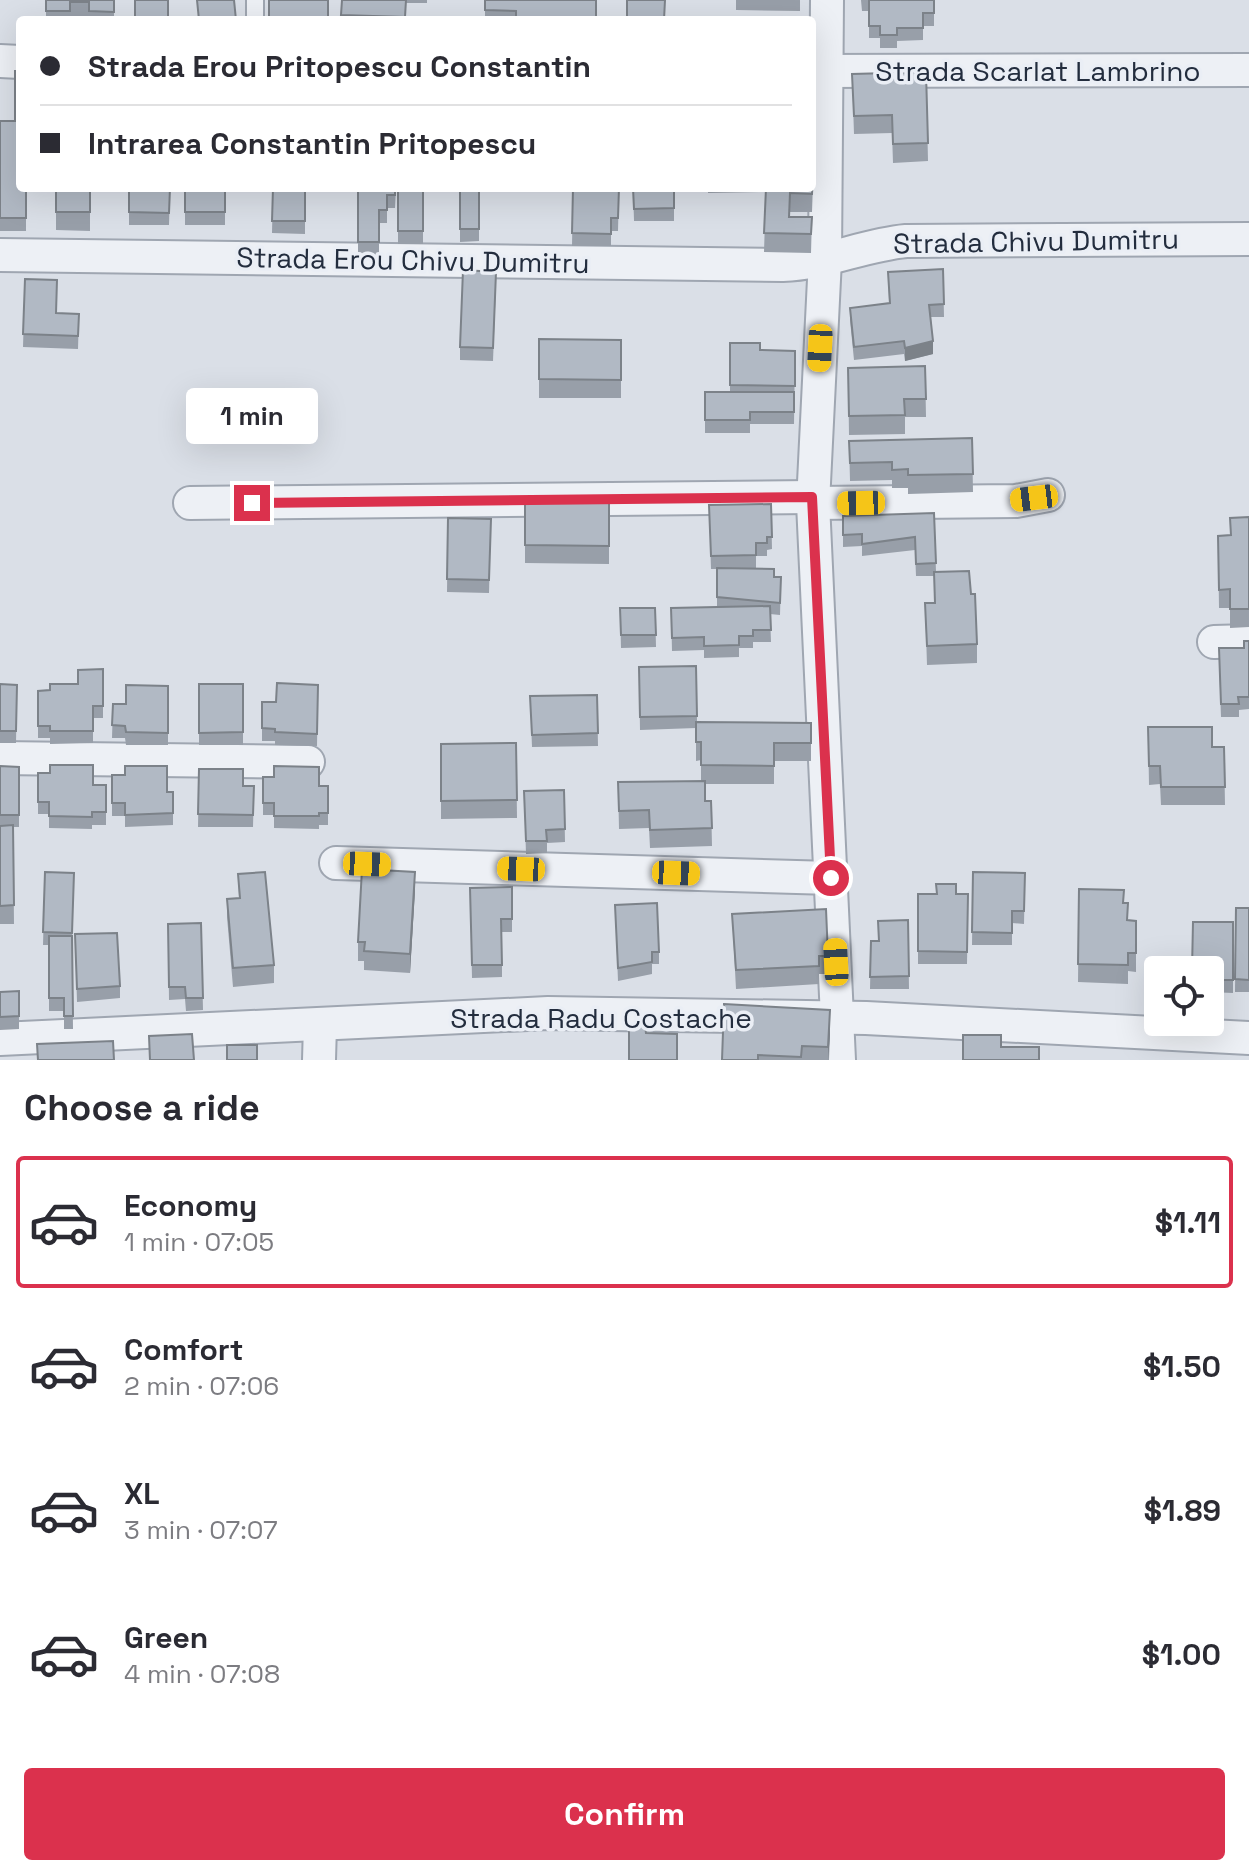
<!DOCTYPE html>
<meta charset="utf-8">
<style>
:root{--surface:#fff;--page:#f7f7f7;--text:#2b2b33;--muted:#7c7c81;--line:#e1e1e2;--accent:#db314d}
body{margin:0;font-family:"Space Grotesk",sans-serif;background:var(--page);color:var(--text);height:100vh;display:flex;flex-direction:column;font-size:30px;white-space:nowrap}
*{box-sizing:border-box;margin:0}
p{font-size:26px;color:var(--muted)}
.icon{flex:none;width:44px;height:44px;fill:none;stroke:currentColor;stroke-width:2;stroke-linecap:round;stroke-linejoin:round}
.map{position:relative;height:1060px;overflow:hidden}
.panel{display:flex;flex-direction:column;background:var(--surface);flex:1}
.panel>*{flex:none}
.hud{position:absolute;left:16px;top:16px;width:800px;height:176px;border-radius:8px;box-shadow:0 8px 32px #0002;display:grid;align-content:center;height:176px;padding:0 24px;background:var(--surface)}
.buttons{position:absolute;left:1144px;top:956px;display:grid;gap:16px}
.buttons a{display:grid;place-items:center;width:80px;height:80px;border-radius:8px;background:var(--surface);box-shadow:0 8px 32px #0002;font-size:40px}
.end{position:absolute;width:36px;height:36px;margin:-18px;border:10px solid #db314d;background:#fff;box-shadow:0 0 0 4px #fff}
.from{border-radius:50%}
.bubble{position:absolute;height:56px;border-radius:8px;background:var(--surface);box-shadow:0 8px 32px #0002;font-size:26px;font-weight:600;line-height:56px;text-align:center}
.car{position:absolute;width:24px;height:48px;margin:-24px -12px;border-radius:10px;box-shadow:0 0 6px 2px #0007;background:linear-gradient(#f5c518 24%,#345 0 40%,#f5c518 0 76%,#345 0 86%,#f5c518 0)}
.hud b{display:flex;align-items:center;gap:28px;height:76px;font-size:30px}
.hud b+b{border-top:2px solid var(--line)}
.hud i{width:20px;height:20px;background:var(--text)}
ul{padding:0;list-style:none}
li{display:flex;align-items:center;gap:24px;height:132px;margin:0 16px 12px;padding:0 8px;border:4px solid transparent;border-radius:8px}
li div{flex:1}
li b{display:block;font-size:30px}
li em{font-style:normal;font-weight:600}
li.selected{border-color:var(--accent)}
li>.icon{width:72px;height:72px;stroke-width:1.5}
h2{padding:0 24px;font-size:36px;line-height:96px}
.cta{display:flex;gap:16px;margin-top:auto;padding:16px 24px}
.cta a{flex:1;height:92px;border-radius:8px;background:var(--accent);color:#fff;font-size:32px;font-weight:600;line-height:92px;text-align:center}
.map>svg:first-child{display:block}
</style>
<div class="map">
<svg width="1249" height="1060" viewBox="0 0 1249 1060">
<rect width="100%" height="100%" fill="#dadfe7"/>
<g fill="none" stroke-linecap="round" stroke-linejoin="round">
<g stroke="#9fa6b1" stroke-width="20">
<polyline id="lane" points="255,20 255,0"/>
</g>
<g stroke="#9fa6b1" stroke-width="36">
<g id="street">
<polyline points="827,0 825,259 813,503 839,1060"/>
<polyline points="0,61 20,62"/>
<polyline points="812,71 1249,70"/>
<path d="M0,255L783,265C825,264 863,245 906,241L1249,239"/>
<polyline points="190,503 812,497"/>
<polyline points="813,503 1016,501 1048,495"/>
<polyline points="1214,642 1249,641"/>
<polyline points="0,758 308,762"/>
<polyline points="336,863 831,878"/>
<polyline points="0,1039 548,1013 866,1018 1249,1038"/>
<polyline points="319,1060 320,1025"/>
</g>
</g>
<use href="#lane" stroke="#edf0f5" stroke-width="16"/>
<use href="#street" stroke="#edf0f5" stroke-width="32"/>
</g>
<g fill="#989fa9">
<rect x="46" y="0" width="68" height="20"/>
<polygon points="342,0 427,0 427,3 406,3 406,20 341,20"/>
<polygon points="485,0 596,20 485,20"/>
<polygon points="736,0 800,0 800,11 736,10"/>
<polygon points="861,0 934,0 934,26 923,26 923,40 897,41 897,48 880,48 880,38 869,38 869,11 862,11"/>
<polygon points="15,71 20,71 20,188 26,188 26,231 0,231 0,121 15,121"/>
<polygon points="926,72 928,161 893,163 892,133 854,134 852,74"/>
<polygon points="814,154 812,212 790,212 790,217 812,217 811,253 764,252 766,188"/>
<polygon points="56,188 90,188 90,231 56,230"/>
<polygon points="129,188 170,188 169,225 129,225"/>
<rect x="185" y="188" width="40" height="37"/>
<polygon points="273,188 305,188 305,234 272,233"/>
<polygon points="358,188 396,188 395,208 387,208 387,223 379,223 379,255 358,255"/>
<rect x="398" y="188" width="25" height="56"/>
<polygon points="460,188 479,188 479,241 460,242"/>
<polygon points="573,188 619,188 618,231 611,231 611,246 572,246"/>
<polygon points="633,188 674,188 674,221 634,221"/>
<polygon points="708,188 759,188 759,192 708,193"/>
<polygon points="943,269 944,317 931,317 933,354 905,361 904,354 854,360 850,320 850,308 889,303 888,272"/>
<polygon points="25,279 57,313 79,314 78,349 23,347"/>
<polygon points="496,284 493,361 460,360 460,347"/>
<polygon points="539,339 621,340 621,398 539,398"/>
<polygon points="730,343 760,350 795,351 794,424 750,424 750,433 705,433 705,392 730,392"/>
<polygon points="925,366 926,417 905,417 905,434 849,435 848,368"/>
<polygon points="972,438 973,492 908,494 908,488 892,488 892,480 850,481 849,441"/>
<polygon points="525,501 609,502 609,564 525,563"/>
<polygon points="771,504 772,549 767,550 767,556 756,556 756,568 738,568 774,577 781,577 780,615 770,614 771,642 753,642 753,648 739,648 739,657 704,658 704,650 672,651 671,608 717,607 717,569 711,569 709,505"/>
<polygon points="934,513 936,572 971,594 977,644 977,663 927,665 925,603 934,603 934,576 916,576 915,550 862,556 862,546 843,547 843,516"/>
<polygon points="1249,517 1249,627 1230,628 1230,608 1219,608 1218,536 1230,535"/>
<polygon points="448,518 491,519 489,593 447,592"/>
<polygon points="620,608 655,608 656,647 621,648"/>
<polygon points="1249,641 1249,709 1239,710 1239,717 1221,717 1219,661 1244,648"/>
<polygon points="696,666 697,722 811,723 811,761 774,761 774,784 705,784 705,801 711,801 712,846 650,848 649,828 619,829 618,782 701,781 701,760 696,761 696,728 640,730 639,667"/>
<polygon points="103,669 103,718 93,718 93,743 50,744 50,738 38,738 38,691 50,690 78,684"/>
<polygon points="0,684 17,685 16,743 0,743"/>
<rect x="199" y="684" width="44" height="61"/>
<polygon points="318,685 317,746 275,745 275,741 262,741 262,702 276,702"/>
<polygon points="168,686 168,745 126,745 125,738 112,738 113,704 126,704"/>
<polygon points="597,695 598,746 532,747 530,696"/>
<polygon points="1148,727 1212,747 1224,747 1225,805 1161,805 1160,784 1149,785"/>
<polygon points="516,743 517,818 441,819 441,744"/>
<polygon points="0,766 19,767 19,827 13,827 14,924 0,924"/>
<polygon points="199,769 243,786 254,786 253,827 198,827"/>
<polygon points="38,773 93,785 106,785 106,825 92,825 92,829 49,828 49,814 38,814"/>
<polygon points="112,775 167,792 173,792 173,825 125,827 125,816 112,816"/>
<polygon points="263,777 319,786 328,786 328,825 319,825 319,829 274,828 274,815 263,815"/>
<polygon points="564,790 565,842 547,843 547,853 526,854 524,791"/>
<polygon points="45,872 74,873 72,945 73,1029 64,1029 64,1011 49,1011 49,945 43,945"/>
<polygon points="973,872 1025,873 1024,924 1012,923 1012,945 972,945"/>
<polygon points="238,874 274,965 274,983 233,987 227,917 227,899 239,898"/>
<polygon points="512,887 512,932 502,932 502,977 472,978 470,888"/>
<polygon points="1079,889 1123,903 1128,920 1136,921 1136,972 1128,971 1128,984 1078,982"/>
<polygon points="415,890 410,973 364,970 364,961 358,961 358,942"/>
<polygon points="918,894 968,894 967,964 918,964"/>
<polygon points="615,905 659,952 659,964 652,964 652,974 618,981"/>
<polygon points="1236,908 1249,908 1249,992 1235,992"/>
<polygon points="732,914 828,956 828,974 819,974 819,984 736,989"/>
<polygon points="908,920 909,989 870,989 871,941 878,941"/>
<polygon points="1233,922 1233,993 1210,992 1210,970"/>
<polygon points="201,923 203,1010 186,1011 185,999 169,1000 168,924"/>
<polygon points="75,934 120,986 120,998 77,1002"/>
<polygon points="0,992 19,1016 19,1029 0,1030"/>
<polygon points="830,1034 829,1060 722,1060"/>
</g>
<g fill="#7c8289">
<polygon points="933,341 933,354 905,361 905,348"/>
<polygon points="415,872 415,890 410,973 410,954"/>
<polygon points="830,1010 830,1034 828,1060 828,1047"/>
</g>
<g fill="#b1b9c4" stroke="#7c8289" stroke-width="2">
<polygon points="46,0 114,0 114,12 89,11 89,2 70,2 70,11 46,11"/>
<rect x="135" y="0" width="33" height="20"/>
<polygon points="197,0 234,0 236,20 199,20"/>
<rect x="269" y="0" width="59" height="20"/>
<polygon points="342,0 406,0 405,17 341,15"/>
<polygon points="485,0 596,0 596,20 516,20 516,11 485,10"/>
<polygon points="627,0 665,0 664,20 627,20"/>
<polygon points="869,0 934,0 934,13 923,13 923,28 897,28 897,35 880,35 880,26 869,26"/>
<rect x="15" y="71" width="5" height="48"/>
<polygon points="926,72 928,143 893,144 892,115 854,116 852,74"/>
<polygon points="0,121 20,121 20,188 26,188 26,218 0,218"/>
<polygon points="812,154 814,154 812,194 790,193 789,217 812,217 811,234 764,233 766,188 812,188"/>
<rect x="56" y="188" width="34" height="24"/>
<polygon points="129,188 170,188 169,213 129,212"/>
<rect x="185" y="188" width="40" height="24"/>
<polygon points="273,188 305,188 305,221 272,221"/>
<polygon points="358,188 395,188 395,195 387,195 387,210 379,210 379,242 358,242"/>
<rect x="398" y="188" width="25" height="43"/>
<rect x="460" y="188" width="19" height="41"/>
<polygon points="573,188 619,188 618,218 611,218 611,234 572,233"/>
<polygon points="633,188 674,188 674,208 634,209"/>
<polygon points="943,269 944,304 929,305 933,341 905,348 904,341 854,347 850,308 890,303 888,272"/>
<polygon points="463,270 496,272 493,348 460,347"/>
<polygon points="25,279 57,280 56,313 79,314 78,336 23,334"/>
<polygon points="539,339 621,340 621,380 539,379"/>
<polygon points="730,343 760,343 760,350 795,351 795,386 730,385"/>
<polygon points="925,366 926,399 904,399 905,415 849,416 848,368"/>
<polygon points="705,392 794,392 794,412 750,412 750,420 705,420"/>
<polygon points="972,438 973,474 908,475 908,469 892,470 892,462 850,463 849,441"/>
<polygon points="525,501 609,502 609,546 525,545"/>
<polygon points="771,504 772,537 767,537 767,543 756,543 756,555 711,556 709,505"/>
<polygon points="934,513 936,563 916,564 915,537 862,544 862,534 843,535 843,516"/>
<polygon points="1249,517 1249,609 1230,609 1230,589 1219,590 1218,536 1231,535 1230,518"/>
<polygon points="448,518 491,519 489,580 447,579"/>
<polygon points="717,568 774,569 774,577 781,577 780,603 717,597"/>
<polygon points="969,571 971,594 975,594 977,644 927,646 925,603 935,603 934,572"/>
<polygon points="770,606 771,630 753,630 753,636 739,636 739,645 704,646 704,637 672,638 671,608"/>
<polygon points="620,608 655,608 656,635 621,635"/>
<polygon points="1244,641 1249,641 1249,697 1238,697 1239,704 1221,704 1219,648 1244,648"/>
<polygon points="696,666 697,716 640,717 639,667"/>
<polygon points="103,669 103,706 93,706 93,731 50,731 50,726 38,726 38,691 50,690 50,684 78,684 78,670"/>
<polygon points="277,683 318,685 317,734 275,732 275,729 262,728 262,702 276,702"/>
<polygon points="0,684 17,685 16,731 0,731"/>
<polygon points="199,684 243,684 243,732 199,733"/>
<polygon points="126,685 168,686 168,733 126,732 125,726 112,725 113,704 126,704"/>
<polygon points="597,695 598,733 532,735 530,696"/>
<polygon points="696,722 811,723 811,743 774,743 774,766 701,765 701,742 696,742"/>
<polygon points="1148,727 1212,727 1212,747 1224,747 1225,787 1161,787 1160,766 1149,766"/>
<polygon points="516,743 517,800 441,801 441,744"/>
<polygon points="50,765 93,765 93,785 106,785 106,812 92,812 92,817 49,816 49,802 38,802 38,773 50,773"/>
<polygon points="0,766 19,767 19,815 0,815"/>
<polygon points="125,766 167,766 167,792 173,792 173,813 125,815 125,803 112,803 112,775 125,775"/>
<polygon points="274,766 319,767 319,786 328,786 328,813 319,813 319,816 274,816 274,803 263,803 263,777 274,777"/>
<polygon points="199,769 243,769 243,786 254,786 253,815 198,814"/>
<polygon points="705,781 705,801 711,801 712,828 650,830 649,810 619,811 618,782"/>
<polygon points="564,790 565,829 546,830 547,841 526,841 524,791"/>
<polygon points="13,825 14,905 0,906 0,826"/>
<polygon points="362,869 415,872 410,954 364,951 365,942 358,942"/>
<polygon points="45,872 74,873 72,933 43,932"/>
<polygon points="265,872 274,965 233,968 227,899 240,898 238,874"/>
<polygon points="973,872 1025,873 1024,911 1012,911 1012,933 972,932"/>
<polygon points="936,884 956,884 956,894 968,894 967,952 918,951 918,894 937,894"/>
<polygon points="512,887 512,919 501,919 502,965 472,965 470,888"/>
<polygon points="1079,889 1124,890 1123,903 1128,903 1127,920 1136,921 1136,953 1128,953 1128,965 1078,964"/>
<polygon points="657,903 659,952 652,952 652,962 618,968 615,905"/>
<polygon points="1236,908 1249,908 1249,980 1235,979"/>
<polygon points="826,909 828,956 819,956 819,966 736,970 732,914"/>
<polygon points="908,920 909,976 870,977 871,941 879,941 878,921"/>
<polygon points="1193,922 1233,922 1233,980 1210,980 1210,970 1192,970"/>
<polygon points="201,923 203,998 186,998 185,987 169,987 168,924"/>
<polygon points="117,933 120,986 77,989 75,934"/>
<polygon points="49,936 72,936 73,1016 64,1016 64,998 49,998"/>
<polygon points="19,991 19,1016 0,1017 0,992"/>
<polygon points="724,1004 830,1010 828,1047 802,1046 801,1057 758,1055 758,1060 722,1060"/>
<polygon points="629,1026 645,1026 646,1033 677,1034 677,1060 629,1060"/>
<polygon points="192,1034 194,1060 150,1060 149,1036"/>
<polygon points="963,1035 1001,1035 1001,1047 1039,1047 1039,1060 963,1060"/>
<polygon points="113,1041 114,1060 38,1060 37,1044"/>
<rect x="227" y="1045" width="30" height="15"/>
</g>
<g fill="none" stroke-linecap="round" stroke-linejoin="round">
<polyline stroke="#db314d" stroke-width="10" points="252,503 812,497 831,878"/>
</g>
<g text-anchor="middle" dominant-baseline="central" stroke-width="7" stroke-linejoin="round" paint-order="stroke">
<g font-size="28" fill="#232d3e" stroke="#eaeef5">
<text x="1038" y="71">Strada Scarlat Lambrino</text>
<text transform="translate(1036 241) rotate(-1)">Strada Chivu Dumitru</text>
<text transform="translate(413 260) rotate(1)">Strada Erou Chivu Dumitru</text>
<text x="601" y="1018">Strada Radu Costache</text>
</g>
</g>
</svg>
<div class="buttons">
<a><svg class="icon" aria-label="locate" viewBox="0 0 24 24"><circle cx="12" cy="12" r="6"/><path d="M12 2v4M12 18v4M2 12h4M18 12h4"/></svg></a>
</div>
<i class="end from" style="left:831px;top:878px"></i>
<i class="end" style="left:252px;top:503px"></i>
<div class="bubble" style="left:186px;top:388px;width:132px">1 min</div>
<i class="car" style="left:820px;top:348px;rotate:183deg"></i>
<i class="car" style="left:1034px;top:498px;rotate:263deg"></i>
<i class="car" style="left:861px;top:503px;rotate:269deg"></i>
<i class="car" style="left:367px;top:864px;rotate:92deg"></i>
<i class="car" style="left:521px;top:869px;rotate:272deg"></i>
<i class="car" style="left:676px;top:873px;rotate:92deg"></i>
<i class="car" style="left:836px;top:962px;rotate:357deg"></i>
<div class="hud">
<b><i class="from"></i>Strada Erou Pritopescu Constantin</b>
<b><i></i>Intrarea Constantin Pritopescu</b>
</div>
</div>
<section class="panel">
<h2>Choose a ride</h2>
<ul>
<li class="selected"><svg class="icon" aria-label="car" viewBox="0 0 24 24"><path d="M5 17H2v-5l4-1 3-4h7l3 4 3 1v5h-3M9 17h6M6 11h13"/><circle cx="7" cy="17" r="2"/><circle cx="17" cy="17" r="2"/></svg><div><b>Economy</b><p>1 min · 07:05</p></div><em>$1.11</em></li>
<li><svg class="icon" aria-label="car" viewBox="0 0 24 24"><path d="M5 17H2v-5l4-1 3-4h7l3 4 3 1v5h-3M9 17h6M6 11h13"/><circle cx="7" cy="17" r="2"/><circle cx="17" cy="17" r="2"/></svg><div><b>Comfort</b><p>2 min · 07:06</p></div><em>$1.50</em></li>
<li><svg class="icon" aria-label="car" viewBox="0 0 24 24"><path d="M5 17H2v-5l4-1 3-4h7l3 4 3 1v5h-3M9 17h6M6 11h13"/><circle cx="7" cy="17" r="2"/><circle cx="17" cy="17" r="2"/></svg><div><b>XL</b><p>3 min · 07:07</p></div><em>$1.89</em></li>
<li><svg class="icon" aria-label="car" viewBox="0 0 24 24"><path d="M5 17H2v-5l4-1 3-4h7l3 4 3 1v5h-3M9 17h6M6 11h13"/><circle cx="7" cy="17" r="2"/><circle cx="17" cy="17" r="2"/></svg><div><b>Green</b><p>4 min · 07:08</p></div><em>$1.00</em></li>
</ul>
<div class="cta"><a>Confirm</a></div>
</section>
